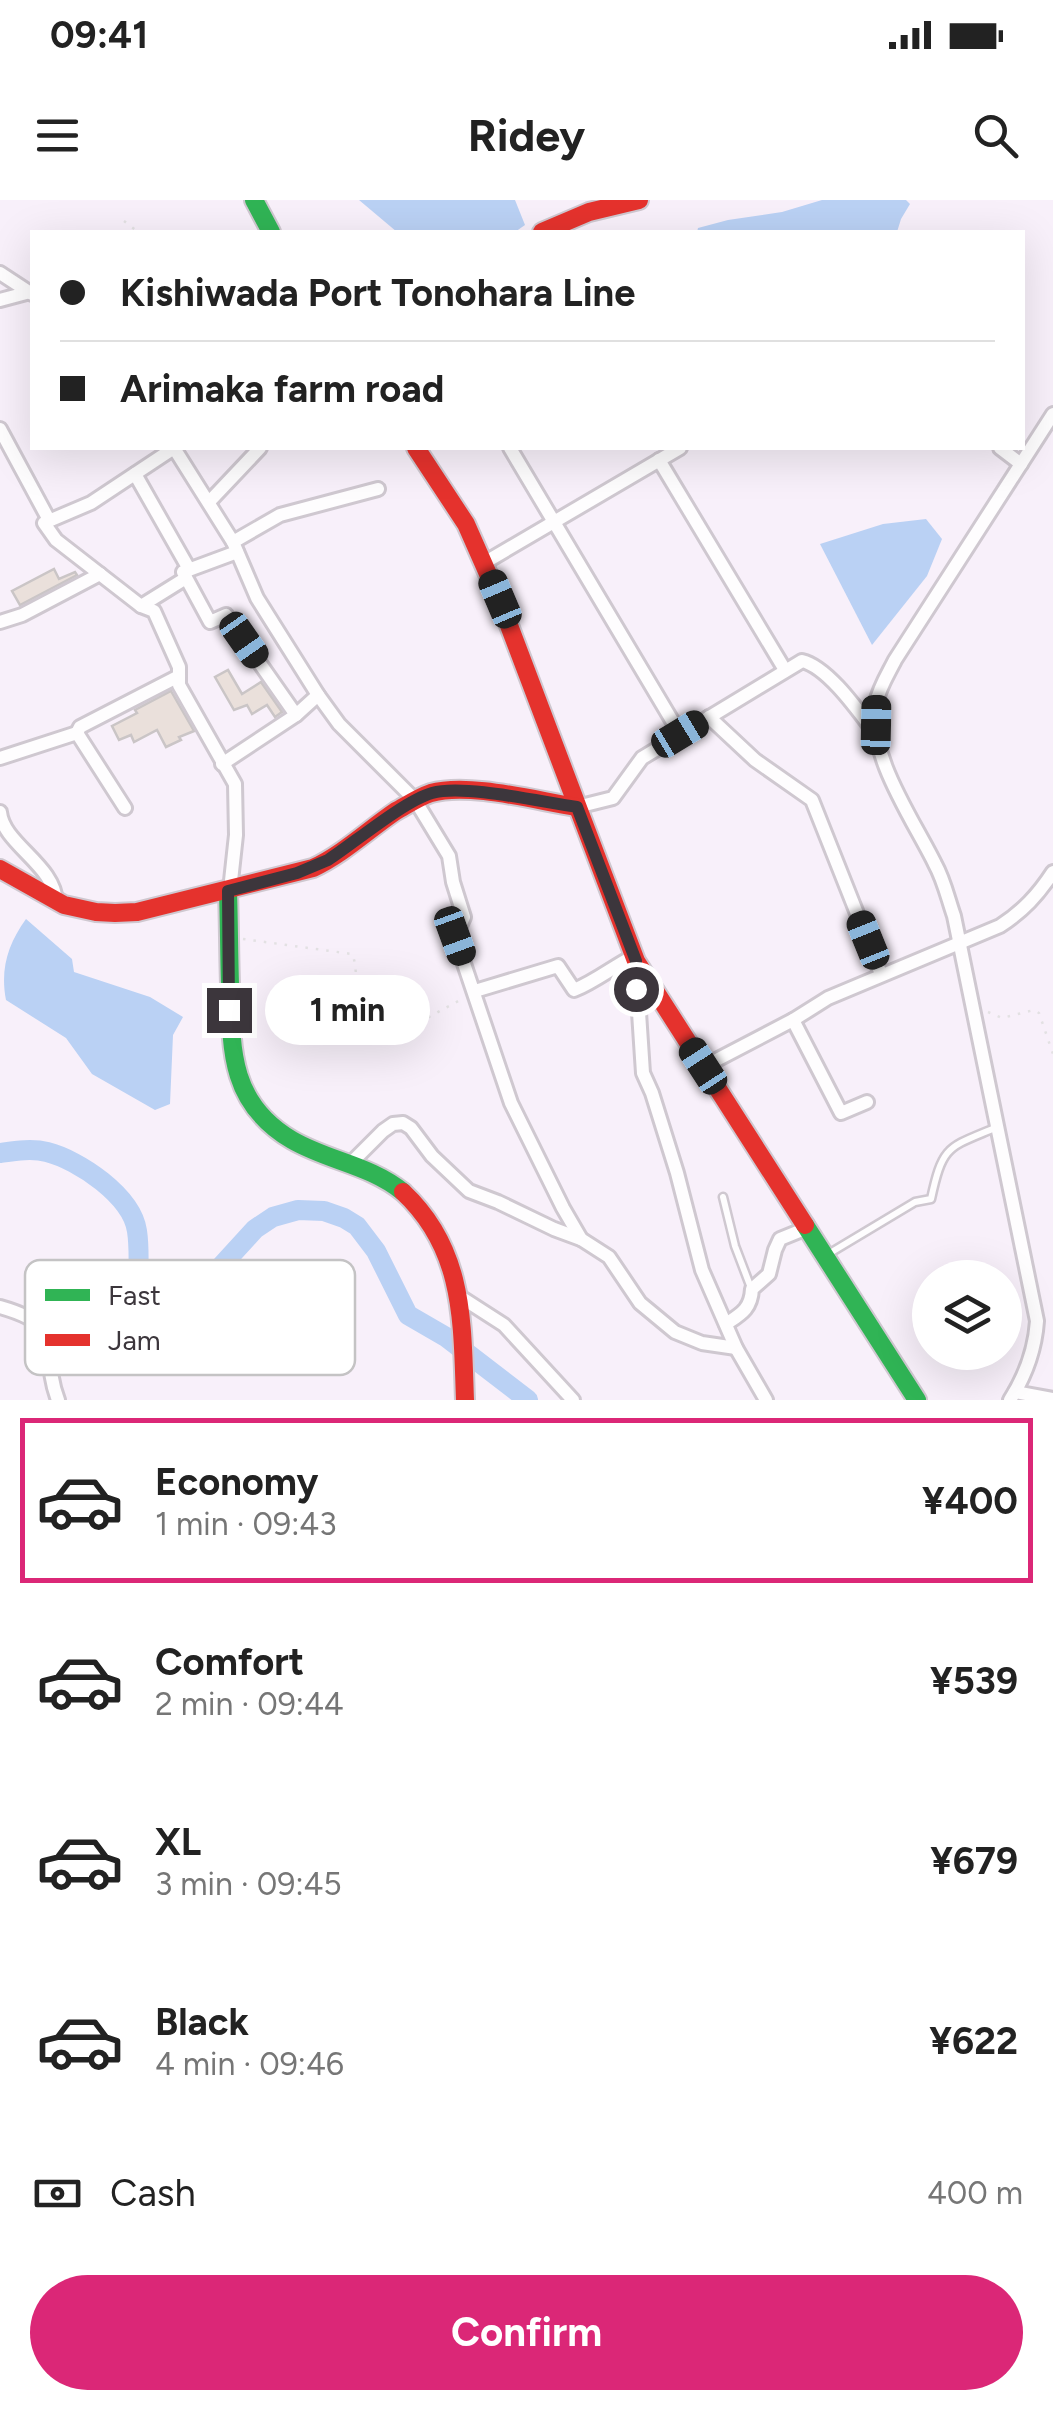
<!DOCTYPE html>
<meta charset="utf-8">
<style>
:root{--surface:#fff;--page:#f2f2f2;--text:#222;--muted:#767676;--line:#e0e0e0;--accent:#db2777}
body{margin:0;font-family:Figtree,sans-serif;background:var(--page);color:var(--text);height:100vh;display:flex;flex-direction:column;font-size:38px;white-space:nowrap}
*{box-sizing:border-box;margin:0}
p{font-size:32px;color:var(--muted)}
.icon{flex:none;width:55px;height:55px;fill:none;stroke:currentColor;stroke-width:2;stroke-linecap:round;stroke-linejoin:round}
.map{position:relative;height:1200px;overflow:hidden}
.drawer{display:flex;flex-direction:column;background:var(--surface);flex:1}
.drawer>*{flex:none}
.banner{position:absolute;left:30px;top:30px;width:995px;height:220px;border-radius:0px;box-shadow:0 10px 40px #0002;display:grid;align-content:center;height:220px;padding:0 30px;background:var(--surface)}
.buttons{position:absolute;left:912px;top:1060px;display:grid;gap:20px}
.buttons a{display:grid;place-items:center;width:110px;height:110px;border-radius:50%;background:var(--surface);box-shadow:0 10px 40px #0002;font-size:50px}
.end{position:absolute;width:45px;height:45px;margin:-22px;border:12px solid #3c363c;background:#fff;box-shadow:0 0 0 5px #fff}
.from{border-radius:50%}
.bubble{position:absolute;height:70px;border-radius:35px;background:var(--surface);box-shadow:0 10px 40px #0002;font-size:32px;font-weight:700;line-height:70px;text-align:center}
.car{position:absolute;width:30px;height:60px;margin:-30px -15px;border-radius:12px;box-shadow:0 0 8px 2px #0007;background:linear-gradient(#222 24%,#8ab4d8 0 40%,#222 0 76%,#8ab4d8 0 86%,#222 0)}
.banner b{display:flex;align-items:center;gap:35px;height:95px;font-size:38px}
.banner b+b{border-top:2px solid var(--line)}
.banner i{width:25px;height:25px;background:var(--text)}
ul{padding:18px 0 0;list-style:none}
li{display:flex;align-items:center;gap:30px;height:165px;margin:0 20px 15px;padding:0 10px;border:5px solid transparent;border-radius:0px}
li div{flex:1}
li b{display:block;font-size:38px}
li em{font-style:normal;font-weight:700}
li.active{border-color:var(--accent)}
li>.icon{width:90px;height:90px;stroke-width:1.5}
.pay{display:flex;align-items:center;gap:25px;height:110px;padding:0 30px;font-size:38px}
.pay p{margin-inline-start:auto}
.primary-button{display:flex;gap:20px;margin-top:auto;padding:20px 30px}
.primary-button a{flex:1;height:115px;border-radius:60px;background:var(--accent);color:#fff;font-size:40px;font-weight:700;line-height:115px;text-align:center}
.status{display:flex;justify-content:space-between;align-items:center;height:70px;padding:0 50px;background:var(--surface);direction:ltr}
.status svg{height:28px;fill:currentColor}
header{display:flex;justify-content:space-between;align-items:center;height:130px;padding:0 30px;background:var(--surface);font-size:45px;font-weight:700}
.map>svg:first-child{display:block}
</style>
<div class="status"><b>09:41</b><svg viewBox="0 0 49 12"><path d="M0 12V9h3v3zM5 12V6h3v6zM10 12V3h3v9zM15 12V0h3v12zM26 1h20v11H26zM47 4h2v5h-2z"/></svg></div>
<header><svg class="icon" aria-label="menu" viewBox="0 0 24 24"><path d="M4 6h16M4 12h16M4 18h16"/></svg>Ridey<svg class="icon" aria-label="search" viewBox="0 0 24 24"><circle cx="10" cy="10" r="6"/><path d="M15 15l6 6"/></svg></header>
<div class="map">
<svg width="1053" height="1200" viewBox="0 0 1053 1200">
<rect width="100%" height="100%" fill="#f8f0fa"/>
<g fill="#bad1f4">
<polygon points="359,0 515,0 525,25 515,32 397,32"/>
<polygon points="822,0 906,0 910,4 901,19 897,32 697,32 698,28 728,20 782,12"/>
<polygon points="926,319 942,339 927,376 872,445 820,344 883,324"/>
<path d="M26,719L72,759L74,772L150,797L183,817L173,835L170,904L155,910L92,874L66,838L6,800C0,769 8,744 26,719Z"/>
</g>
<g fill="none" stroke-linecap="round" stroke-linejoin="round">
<path stroke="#bad1f4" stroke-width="20" d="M0,953C14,951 32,948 47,952C79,960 132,996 137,1031C141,1057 137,1091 137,1118L144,1123L155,1125L181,1110L255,1029L273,1017L298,1010L324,1011L344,1018L357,1026L376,1051L408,1115L446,1137L528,1200"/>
</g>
<g fill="#eae0db" stroke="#cac5c6" stroke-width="2.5">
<polygon points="54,369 59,379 75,372 77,375 20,405 12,391"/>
<polygon points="228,470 242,494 261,482 282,512 275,517 267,505 252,514 247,505 234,510 215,477"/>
<polygon points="171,491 194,531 179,537 181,540 166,547 157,530 134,542 131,535 119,540 112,526 137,513 135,510"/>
</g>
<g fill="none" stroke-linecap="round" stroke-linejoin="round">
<g stroke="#cfc8d0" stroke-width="11">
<g id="lane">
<polyline points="723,997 735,1046 751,1088"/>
<path d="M830,1053L915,1002L931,999C943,944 948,948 997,927"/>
</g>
</g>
<g stroke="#cfc8d0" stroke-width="18">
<g id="street">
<polyline points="0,73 32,94"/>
<polyline points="0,100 30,92"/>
<polyline points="0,229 49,320"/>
<polyline points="174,248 233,342 257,398 318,495 339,524 415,600 449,656 453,682 464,717 455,737 511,903 563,1008 581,1039 609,1057 640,1103 675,1132 702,1143 736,1148"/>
<polyline points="174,248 91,303 44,323 56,340 141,406 154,411 179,467 179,485 235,584 236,635 230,690"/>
<polyline points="510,248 680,534"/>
<polyline points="1000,248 1021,264"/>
<polyline points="659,260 785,470"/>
<polyline points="135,274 189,369"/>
<polyline points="209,302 260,248"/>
<polyline points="233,342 280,315 378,289"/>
<polyline points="237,352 183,372 210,422 226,415 296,515"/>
<polyline points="484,363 680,248"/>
<polyline points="141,406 186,378"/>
<polyline points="0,422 22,415 100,374"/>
<polyline points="709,517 755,560 812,600 881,774"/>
<polyline points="77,533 80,527 179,476"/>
<polyline points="0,558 77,533 125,608"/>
<polyline points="222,564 296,515 318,495"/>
<path d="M577,607L613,598L642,558L802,461C828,467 859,512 875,533"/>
<path d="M0,612C3,644 55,665 56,702"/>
<polyline points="636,767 643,873 652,893 677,973 702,1070 736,1148 766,1200"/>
<path d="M475,791L558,766L574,790C596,781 614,766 634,756"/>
<polyline points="793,820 841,913 867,902"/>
<path d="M703,867L793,820L828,798L1000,726C1023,711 1038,695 1053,672"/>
<polyline points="351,963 383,931 393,924 403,923 411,928 432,956 469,991 498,1002 554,1029 581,1039"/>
<polyline points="459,1096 504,1125 573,1200"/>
<path d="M0,1107C71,1127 38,1148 58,1200"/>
<path d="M726,1124C741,1114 751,1109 752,1089L769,1074L775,1050L780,1039L807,1028"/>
<polyline points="1015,1192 1053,1199"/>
<path d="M1010,1200C1026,1175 1035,1150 1037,1121L954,716C948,699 944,680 935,664C913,619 867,555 876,503C879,488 888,474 895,460L1053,214"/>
</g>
</g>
<g stroke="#cfc8d0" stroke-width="22">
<g id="fast">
<polyline points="254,0 271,32"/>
<path d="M228,691C229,722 229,753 230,784C231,848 229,903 292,940C328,961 370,965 403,992"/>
<polyline points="805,1025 917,1200"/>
</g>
</g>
<g stroke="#cfc8d0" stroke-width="22">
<g id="jam">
<polyline points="542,32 589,12 639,0"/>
<polyline points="416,248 466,324 499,399 636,761 805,1025"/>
<path d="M0,669L64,705L96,712L115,713L137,712L313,668C343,654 368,630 396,611C407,605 419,597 431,593C469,582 537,601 577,607"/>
<path d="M403,992C465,1050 462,1122 465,1200"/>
</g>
</g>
<g stroke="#e3e1e3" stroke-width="2.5" stroke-dasharray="2.5 8" stroke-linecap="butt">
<polyline points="124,21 138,32"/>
<path d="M243,739L352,754C357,765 355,775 357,787C360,805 370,823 374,842L379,844L462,799"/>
<polyline points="988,812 1002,818 1034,810 1039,813 1053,854"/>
</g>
<use href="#lane" stroke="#fefdfe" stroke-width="6"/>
<use href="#street" stroke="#fefdfe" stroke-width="12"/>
<use href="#fast" stroke="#30b455" stroke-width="18"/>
<use href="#jam" stroke="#e5322d" stroke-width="18"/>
</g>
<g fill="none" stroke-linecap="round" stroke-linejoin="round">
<path stroke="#3c363c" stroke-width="12" d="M229,810L228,691L297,673L328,660C354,643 404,601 432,593C464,584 541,602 577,607L636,761V789"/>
</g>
<rect x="25" y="1060" width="330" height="115" rx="15" fill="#fff" stroke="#c4c3c4" stroke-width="2.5"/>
<rect x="45" y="1089" width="45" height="12" fill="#30b455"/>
<rect x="45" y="1134" width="45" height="12" fill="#e5322d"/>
<g font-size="28" fill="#3c363c">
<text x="108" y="1105">Fast</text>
<text x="108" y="1150">Jam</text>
</g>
</svg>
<div class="buttons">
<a><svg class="icon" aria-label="layers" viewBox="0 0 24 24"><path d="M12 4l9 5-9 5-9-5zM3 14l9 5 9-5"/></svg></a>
</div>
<i class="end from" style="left:636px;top:789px"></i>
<i class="end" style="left:229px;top:810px"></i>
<div class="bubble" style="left:265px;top:775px;width:165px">1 min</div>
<i class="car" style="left:500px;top:399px;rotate:337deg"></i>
<i class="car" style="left:244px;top:440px;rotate:145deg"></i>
<i class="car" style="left:876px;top:525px;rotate:1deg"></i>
<i class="car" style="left:680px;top:534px;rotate:59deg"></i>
<i class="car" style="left:455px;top:736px;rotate:160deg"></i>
<i class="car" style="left:868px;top:740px;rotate:338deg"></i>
<i class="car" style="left:703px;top:866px;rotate:327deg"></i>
<div class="banner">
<b><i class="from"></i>Kishiwada Port Tonohara Line</b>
<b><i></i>Arimaka farm road</b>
</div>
</div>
<section class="drawer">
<ul>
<li class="active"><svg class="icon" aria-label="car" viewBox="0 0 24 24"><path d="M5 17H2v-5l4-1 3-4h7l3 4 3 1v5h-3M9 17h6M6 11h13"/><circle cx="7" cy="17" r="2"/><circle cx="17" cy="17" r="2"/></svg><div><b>Economy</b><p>1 min · 09:43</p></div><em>¥400</em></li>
<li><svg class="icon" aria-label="car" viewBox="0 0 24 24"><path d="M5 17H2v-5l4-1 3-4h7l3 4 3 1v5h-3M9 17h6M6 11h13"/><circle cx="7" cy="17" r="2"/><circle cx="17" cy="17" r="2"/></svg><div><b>Comfort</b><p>2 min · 09:44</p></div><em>¥539</em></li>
<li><svg class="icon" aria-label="car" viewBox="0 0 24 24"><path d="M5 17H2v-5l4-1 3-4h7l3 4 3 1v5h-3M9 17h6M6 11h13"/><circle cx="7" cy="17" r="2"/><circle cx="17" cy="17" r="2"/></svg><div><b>XL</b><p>3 min · 09:45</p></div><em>¥679</em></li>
<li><svg class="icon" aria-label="car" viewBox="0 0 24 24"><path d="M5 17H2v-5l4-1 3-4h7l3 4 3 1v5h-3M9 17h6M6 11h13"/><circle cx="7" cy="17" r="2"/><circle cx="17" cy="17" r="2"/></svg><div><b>Black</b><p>4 min · 09:46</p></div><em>¥622</em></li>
</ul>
<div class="pay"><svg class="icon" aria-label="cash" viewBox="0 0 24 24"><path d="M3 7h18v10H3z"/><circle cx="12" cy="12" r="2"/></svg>Cash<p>400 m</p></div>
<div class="primary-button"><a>Confirm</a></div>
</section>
